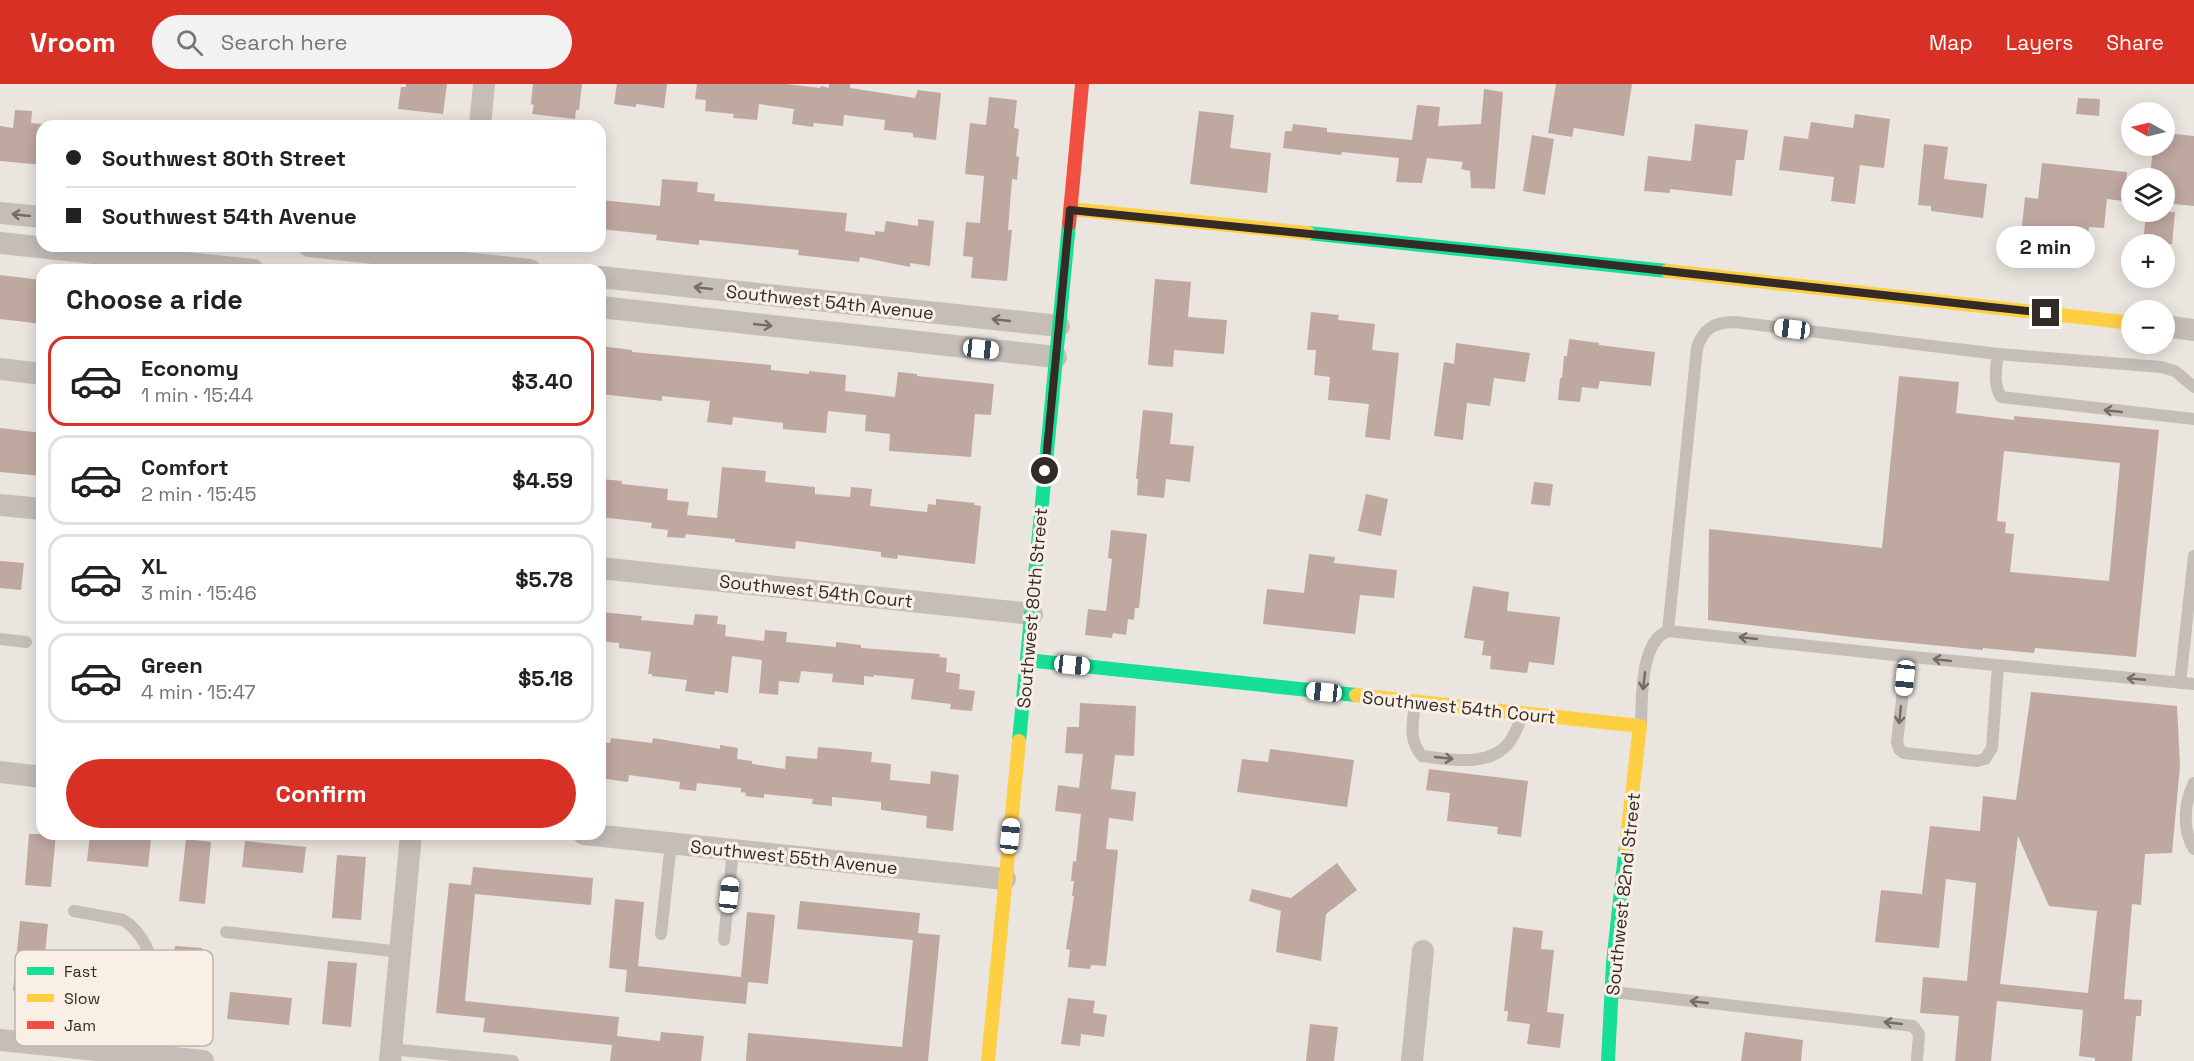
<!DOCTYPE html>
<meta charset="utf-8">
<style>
:root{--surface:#fff;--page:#f2f2f2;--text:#222;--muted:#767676;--line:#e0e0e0;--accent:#d93025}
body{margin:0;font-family:"Space Grotesk",sans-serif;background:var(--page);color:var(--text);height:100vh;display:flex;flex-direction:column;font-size:22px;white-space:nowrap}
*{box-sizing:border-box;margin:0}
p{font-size:20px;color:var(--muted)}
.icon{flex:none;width:33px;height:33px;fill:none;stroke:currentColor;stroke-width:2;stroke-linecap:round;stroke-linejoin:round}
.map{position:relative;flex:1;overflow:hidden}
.drawer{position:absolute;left:36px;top:180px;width:570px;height:576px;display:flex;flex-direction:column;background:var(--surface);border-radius:18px;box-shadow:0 3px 15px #0003}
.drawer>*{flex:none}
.banner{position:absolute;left:36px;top:36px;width:570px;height:132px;border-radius:18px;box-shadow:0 3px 15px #0003;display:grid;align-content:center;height:132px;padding:0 30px;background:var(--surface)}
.needle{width:39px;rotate:278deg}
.buttons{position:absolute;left:2121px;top:18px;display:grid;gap:12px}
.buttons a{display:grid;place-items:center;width:54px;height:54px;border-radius:50%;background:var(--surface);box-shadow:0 3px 15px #0003;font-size:30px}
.end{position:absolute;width:27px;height:27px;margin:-14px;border:8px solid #342a26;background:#fff;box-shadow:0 0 0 3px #fff}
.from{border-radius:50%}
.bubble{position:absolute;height:42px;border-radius:21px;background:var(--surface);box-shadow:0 3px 15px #0003;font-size:20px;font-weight:800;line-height:42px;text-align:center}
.car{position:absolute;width:18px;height:36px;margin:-18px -9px;border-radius:8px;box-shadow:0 0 4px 2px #0007;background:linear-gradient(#fff 24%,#345 0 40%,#fff 0 76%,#345 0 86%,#fff 0)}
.banner b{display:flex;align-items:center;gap:21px;height:57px;font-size:22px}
.banner b+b{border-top:2px solid var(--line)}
.banner i{width:15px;height:15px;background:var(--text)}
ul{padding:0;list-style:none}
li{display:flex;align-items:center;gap:18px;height:90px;margin:0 12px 9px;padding:0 18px;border:3px solid var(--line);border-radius:18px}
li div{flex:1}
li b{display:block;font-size:22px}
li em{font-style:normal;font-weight:800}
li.selected{border-color:var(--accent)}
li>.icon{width:54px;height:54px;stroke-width:1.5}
h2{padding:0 30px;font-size:27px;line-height:72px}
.primary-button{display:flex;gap:12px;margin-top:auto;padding:12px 30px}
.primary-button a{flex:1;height:69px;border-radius:36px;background:var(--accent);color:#fff;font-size:24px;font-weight:800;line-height:69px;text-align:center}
header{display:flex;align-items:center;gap:36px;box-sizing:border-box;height:84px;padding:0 30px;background:var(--accent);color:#fff}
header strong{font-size:28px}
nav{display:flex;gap:33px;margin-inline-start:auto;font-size:21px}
.search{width:420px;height:54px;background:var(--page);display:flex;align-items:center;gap:15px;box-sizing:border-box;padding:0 21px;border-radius:33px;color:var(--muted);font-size:22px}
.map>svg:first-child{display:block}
</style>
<header>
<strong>Vroom</strong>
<div class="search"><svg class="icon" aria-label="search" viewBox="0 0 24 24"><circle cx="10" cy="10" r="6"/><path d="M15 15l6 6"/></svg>Search here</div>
<nav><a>Map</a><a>Layers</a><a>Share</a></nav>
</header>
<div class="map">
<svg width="2194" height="977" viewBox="0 0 2194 977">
<rect width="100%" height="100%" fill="#ebe5df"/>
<g fill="#bfa8a0" fill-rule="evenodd">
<polygon points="406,0 447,0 443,30 398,25 401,3 406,3"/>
<polygon points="533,0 582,0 579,26 576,26 575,35 532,30 534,21 531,20"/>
<polygon points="617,0 667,0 664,24 636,20 636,23 614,20"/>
<polygon points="697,0 786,0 820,4 821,2 829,4 829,0 850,0 850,4 915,14 918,6 941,9 936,56 913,53 913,49 884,46 885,36 844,31 843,42 814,39 813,43 792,40 794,25 759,20 757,36 733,34 734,30 705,27 706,16 695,15"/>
<polygon points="1556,0 1632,0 1624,52 1574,44 1572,53 1548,49"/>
<polygon points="1484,5 1503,8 1495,105 1471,104 1470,87 1461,85 1463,78 1427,74 1422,99 1396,98 1399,74 1342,68 1341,71 1283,64 1285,47 1292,47 1293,40 1327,44 1327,48 1412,56 1417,21 1440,23 1438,42 1481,40"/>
<polygon points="989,13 1017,16 1014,44 1019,45 1016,72 1019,73 1017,96 1012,95 1008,146 1012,146 1007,197 971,194 973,173 963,172 966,138 980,139 984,92 965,90 970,39 986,41"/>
<polygon points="2078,14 2100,15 2099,32 2076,30"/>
<polygon points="15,26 32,27 31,39 42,40 42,81 0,77 0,42 13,44"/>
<polygon points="1199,27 1234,31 1230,64 1271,69 1267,109 1190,100"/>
<polygon points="1855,30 1890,35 1884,84 1860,81 1855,120 1831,117 1834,93 1779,86 1784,52 1808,55 1811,38 1853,44"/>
<polygon points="1695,40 1748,46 1744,76 1736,76 1732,112 1670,105 1670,109 1644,107 1648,72 1691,77"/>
<polygon points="2164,49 2194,52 2194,122 2164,119 2164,94 2150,94 2153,62 2164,62"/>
<polygon points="1532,51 1554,55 1545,111 1523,107"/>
<polygon points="1924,60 1948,63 1944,95 1987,100 1983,134 1931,127 1931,122 1918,121"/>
<polygon points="2042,79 2127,88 2124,117 2107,115 2104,144 2089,143 2086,165 2020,161 2025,113 2038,115"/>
<polygon points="662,95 698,98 697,108 715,110 714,117 847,129 845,147 875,151 875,147 884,148 886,137 918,142 918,135 934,137 930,182 910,179 910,183 860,173 859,178 798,171 799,166 699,156 699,161 656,156 657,151 600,145 600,116 660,122"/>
<polygon points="2146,128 2175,128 2172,160 2143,160"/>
<polygon points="0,191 42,196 42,240 0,235"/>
<polygon points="1155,195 1191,198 1188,233 1227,236 1224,270 1174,266 1173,283 1148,281"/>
<polygon points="1311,228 1339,231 1338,236 1375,240 1372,266 1399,269 1390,356 1365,353 1369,320 1328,316 1330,293 1314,291 1316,266 1307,266"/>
<polygon points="1569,255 1599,259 1599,261 1655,268 1651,302 1600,297 1598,305 1582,303 1580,318 1558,316 1560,294 1562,294 1564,272 1567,272"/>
<polygon points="1456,259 1530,269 1525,298 1494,294 1490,322 1467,319 1463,356 1434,352 1444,278 1454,280"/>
<polygon points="600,262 632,266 632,268 771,281 771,286 809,290 809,287 846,291 845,307 895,313 898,288 917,290 917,292 994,300 991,331 975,330 971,373 889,367 890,350 865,347 866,331 828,327 826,349 783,345 783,339 733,333 732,341 707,338 710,317 662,312 662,317 600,310"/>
<path d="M1899,292L1959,298L1956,329L2014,336V332L2159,346L2136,573L2035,564L2034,569L1983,564V566L1861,554L1708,536L1709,445L1882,464ZM2004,367L2120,379L2109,497L2010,488L2014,450L2005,449L2006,438L1997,437Z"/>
<polygon points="1143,326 1173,329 1170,360 1194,362 1190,398 1166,395 1164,414 1137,411 1138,395 1136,395"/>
<polygon points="0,344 42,349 42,392 0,388"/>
<polygon points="722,383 766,387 765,398 815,403 815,410 850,413 851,403 872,405 870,422 927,428 928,420 936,421 936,415 975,419 974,421 981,422 975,480 898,471 897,475 881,473 881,468 796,457 795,465 735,458 735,455 686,450 685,454 667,453 668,446 651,444 652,439 600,433 601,395 622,397 622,400 668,405 667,416 689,418 687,431 717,434"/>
<polygon points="1534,398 1553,400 1550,422 1531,420"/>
<polygon points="1366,410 1388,415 1381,452 1358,447"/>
<polygon points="1111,446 1147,450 1139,524 1135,524 1134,536 1128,535 1126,551 1113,549 1112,554 1085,551 1088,525 1106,527 1112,475 1108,474"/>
<polygon points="1309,470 1335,473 1334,479 1397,486 1394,514 1360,511 1355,550 1263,540 1267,505 1304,509"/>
<polygon points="0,477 24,479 21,506 0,504"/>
<polygon points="1473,502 1509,508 1507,527 1560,533 1554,581 1529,578 1527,589 1490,585 1491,572 1482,571 1484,557 1464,554"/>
<polygon points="600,528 642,532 641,536 693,541 695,530 718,532 717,540 726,541 725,552 764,557 765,546 787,548 786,558 836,563 836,558 861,561 861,564 940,570 939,573 947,574 946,588 960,590 959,605 975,607 972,627 950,625 951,620 911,615 914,595 873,591 874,593 864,592 864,601 832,598 833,590 801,587 799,599 779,597 778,611 759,609 762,576 732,572 728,609 715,607 714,611 685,607 687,596 652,592 652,590 648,590 651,568 619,564 619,559 600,557"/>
<path d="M2031,608L2177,622L2180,682L2172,769L2145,770L2141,821L2132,820L2124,915L2142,916L2141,932H2136L2132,977H2095V974L2079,972L2083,926L1997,917L1991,977H1955L1959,932L1920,929L1923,893L1967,897L1976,799L1946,795L1939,864L1875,858L1881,806L1922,810L1930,742L1980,747L1983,712L2016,716ZM2018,752L2049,822L2097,827L2088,909L2000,900Z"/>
<polygon points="1080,619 1136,622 1134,672 1115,671 1111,705 1136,708 1133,737 1109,734 1106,765 1118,766 1106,882 1091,881 1090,885 1068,883 1070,866 1066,865 1074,812 1072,812 1074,797 1071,797 1073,777 1076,778 1081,730 1055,727 1058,701 1079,704 1083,670 1065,669 1067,643 1079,643"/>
<polygon points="611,654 652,659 653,654 720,665 720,661 738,664 737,675 752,677 752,680 785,685 786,672 817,675 818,663 841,665 872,668 871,678 891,680 890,696 930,700 931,687 959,691 953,747 926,744 927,732 881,726 881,718 832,713 832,722 812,720 813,715 764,710 764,714 745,712 746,709 741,708 741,704 697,699 696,707 679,705 680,698 629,691 628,698 600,694 600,658 610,659"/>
<polygon points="1270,665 1354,676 1347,723 1237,708 1242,675 1268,678"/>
<polygon points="1429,685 1528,697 1521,753 1497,750 1498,743 1447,737 1450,709 1426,706"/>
<polygon points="29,750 56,750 51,803 25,801"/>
<polygon points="90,750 151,755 148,783 87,777"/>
<polygon points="186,755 211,758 205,820 179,817"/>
<polygon points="245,757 306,763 303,789 242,783"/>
<polygon points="337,771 366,773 361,836 332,834"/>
<polygon points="1337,779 1357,806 1326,830 1321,877 1276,868 1281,827 1249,817 1252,805 1291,814"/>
<polygon points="473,783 593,794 591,821 475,810 465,917 619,933 617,952 660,957 661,948 704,952 701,977 610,977 612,961 483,948 485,934 436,929 449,799 471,801"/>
<polygon points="615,815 644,818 638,882 741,893 747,828 775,831 768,900 748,898 746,920 625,908 627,886 609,884"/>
<polygon points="800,817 920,829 918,849 940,851 928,977 746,977 748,949 902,963 913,856 797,845"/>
<polygon points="20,837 48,840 41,910 13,907"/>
<polygon points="1513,843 1543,847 1541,865 1554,866 1547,928 1564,930 1560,964 1527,960 1530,940 1507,937 1508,927 1504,927"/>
<polygon points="175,862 202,864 196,927 169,924"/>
<polygon points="328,877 357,879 351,943 322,940"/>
<polygon points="230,908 292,914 289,941 227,935"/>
<polygon points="1068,914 1095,917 1093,929 1107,931 1104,953 1081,950 1080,962 1061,960"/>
<polygon points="1310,940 1338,943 1334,977 1306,977"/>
<polygon points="1745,948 1803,956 1801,977 1741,977"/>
</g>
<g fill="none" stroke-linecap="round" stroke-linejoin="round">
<g stroke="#c4bdb8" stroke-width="12">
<path d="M1998,270C1996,285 1993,300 2001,313L2194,335"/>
<path d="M1668,547L1697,264C1703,244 1715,238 1735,238L1998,270L2161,283L2175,287L2194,303"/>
<polyline points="0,555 26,558"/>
<polyline points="1907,573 1897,658 1899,665 1904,669 1977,677 1985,675 1992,664 1998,582"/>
<polyline points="2180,599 2194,472"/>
<path d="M1415,619C1413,638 1408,656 1422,672C1450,675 1487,684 1508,660C1515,651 1519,640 1523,630"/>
<path d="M1641,640C1642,615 1640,557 1668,547L1923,574L2194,600"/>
<path d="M2194,699C2184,718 2182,746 2194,765"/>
<path d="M74,827L123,836C141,846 155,875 156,895L148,971"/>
<polyline points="226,848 401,868"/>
<polyline points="661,850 671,759"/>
<polyline points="724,856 733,766"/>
<polyline points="1613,908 1913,942 1919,950 1917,977"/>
<polyline points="391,965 513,977"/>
</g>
<g stroke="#c4bdb8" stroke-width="22">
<polyline points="480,42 484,0"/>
<polyline points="0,129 42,133"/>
<polyline points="0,159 253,186"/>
<polyline points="309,162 530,186"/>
<polyline points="600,193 1059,242"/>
<polyline points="600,223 1056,273"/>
<polyline points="2164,242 2194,246"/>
<polyline points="0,285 42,290"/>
<polyline points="0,421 42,425"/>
<polyline points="600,484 1032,530"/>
<polyline points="0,688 42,693"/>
<polyline points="584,750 1005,795"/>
<polyline points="0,956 203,977"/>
<polyline points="390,977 411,750"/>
<polyline points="1412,977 1423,867"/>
</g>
<g stroke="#16e098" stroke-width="14">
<polyline points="1308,149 1667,187"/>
<polyline points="1027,576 1356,611"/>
<polyline points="1019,657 1069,140"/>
<polyline points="1608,977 1613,879 1626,762"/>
</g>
<g stroke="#ffcf43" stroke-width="14">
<polyline points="1070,125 1308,149"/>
<polyline points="1667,187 2132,239"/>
<polyline points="1356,611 1640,642 1626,762"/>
<polyline points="988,977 1019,657"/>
</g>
<polyline stroke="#f24e42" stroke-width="14" points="1069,140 1082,0"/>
</g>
<defs><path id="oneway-shaft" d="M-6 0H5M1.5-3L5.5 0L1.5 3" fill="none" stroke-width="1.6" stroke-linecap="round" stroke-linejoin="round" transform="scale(1.5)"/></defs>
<g stroke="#756c68">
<use href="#oneway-shaft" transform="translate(21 131) rotate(-174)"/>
<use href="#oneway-shaft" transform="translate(703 204) rotate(-174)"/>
<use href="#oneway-shaft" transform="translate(1001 236) rotate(-174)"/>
<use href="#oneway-shaft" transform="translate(763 241) rotate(6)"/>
<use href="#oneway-shaft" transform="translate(2113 327) rotate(-174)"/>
<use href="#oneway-shaft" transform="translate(1748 554) rotate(-174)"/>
<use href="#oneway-shaft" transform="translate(1942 576) rotate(-174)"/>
<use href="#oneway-shaft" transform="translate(2136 595) rotate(-175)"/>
<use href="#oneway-shaft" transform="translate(1644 597) rotate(97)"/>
<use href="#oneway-shaft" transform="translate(1900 631) rotate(96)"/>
<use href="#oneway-shaft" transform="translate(1444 674) rotate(6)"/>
<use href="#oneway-shaft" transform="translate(1699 918) rotate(-174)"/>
<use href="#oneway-shaft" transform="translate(1893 939) rotate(-174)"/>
</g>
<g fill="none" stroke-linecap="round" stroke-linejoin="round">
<polyline stroke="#342a26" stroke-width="8" points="1045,387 1070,126 1521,171 2046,229"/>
</g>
<g text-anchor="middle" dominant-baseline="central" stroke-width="6" stroke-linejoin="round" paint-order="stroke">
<g font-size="18" fill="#342a26" stroke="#f9efe5">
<text transform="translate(830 218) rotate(6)">Southwest 54th Avenue</text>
<text transform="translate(816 507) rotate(6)">Southwest 54th Court</text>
<text transform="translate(1032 524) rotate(-85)">Southwest 80th Street</text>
<text transform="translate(1459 623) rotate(6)">Southwest 54th Court</text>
<text transform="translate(794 773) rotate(6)">Southwest 55th Avenue</text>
<text transform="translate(1623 810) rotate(-84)">Southwest 82nd Street</text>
</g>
</g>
<rect x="15" y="866" width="198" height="96" rx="9" fill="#f9efe5" stroke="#beb4ac" stroke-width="1.5"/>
<rect x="27" y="883" width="27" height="8" fill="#16e098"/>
<rect x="27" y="910" width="27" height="8" fill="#ffcf43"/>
<rect x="27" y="937" width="27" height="8" fill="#f24e42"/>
<g font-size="16" fill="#342a26">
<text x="64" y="893">Fast</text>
<text x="64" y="920">Slow</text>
<text x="64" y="947">Jam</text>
</g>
</svg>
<div class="buttons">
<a><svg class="needle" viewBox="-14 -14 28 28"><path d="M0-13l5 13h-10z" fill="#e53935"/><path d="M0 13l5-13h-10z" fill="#767676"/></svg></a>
<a><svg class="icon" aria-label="layers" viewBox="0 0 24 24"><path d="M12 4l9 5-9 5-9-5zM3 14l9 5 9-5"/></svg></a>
<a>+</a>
<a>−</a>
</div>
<i class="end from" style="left:1045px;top:387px"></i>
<i class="end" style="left:2046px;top:229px"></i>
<div class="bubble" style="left:1996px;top:142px;width:99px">2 min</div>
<i class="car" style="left:1792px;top:245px;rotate:277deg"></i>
<i class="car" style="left:981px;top:265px;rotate:96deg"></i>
<i class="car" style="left:1072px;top:581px;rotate:96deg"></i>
<i class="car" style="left:1905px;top:594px;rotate:186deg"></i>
<i class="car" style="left:1324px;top:608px;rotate:276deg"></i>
<i class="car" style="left:1010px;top:752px;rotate:6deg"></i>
<i class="car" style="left:729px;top:811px;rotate:6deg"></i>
<div class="banner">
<b><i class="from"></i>Southwest 80th Street</b>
<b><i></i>Southwest 54th Avenue</b>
</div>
<section class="drawer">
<h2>Choose a ride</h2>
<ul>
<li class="selected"><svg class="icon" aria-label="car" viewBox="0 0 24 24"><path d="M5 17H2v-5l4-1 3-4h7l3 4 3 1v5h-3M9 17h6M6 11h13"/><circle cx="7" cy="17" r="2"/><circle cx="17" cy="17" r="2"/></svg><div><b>Economy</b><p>1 min · 15:44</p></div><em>$3.40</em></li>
<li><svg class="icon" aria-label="car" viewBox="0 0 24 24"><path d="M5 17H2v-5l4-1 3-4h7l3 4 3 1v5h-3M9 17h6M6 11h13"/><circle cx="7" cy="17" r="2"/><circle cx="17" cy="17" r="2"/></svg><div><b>Comfort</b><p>2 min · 15:45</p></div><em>$4.59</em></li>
<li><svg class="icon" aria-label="car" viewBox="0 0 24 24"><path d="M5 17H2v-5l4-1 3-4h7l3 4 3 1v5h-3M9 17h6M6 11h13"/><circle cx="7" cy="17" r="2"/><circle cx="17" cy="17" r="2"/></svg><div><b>XL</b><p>3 min · 15:46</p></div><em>$5.78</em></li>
<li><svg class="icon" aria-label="car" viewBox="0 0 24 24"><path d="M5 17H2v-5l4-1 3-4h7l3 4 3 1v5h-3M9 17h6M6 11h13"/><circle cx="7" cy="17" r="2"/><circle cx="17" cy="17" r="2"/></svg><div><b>Green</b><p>4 min · 15:47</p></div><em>$5.18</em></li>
</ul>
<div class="primary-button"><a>Confirm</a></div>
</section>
</div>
